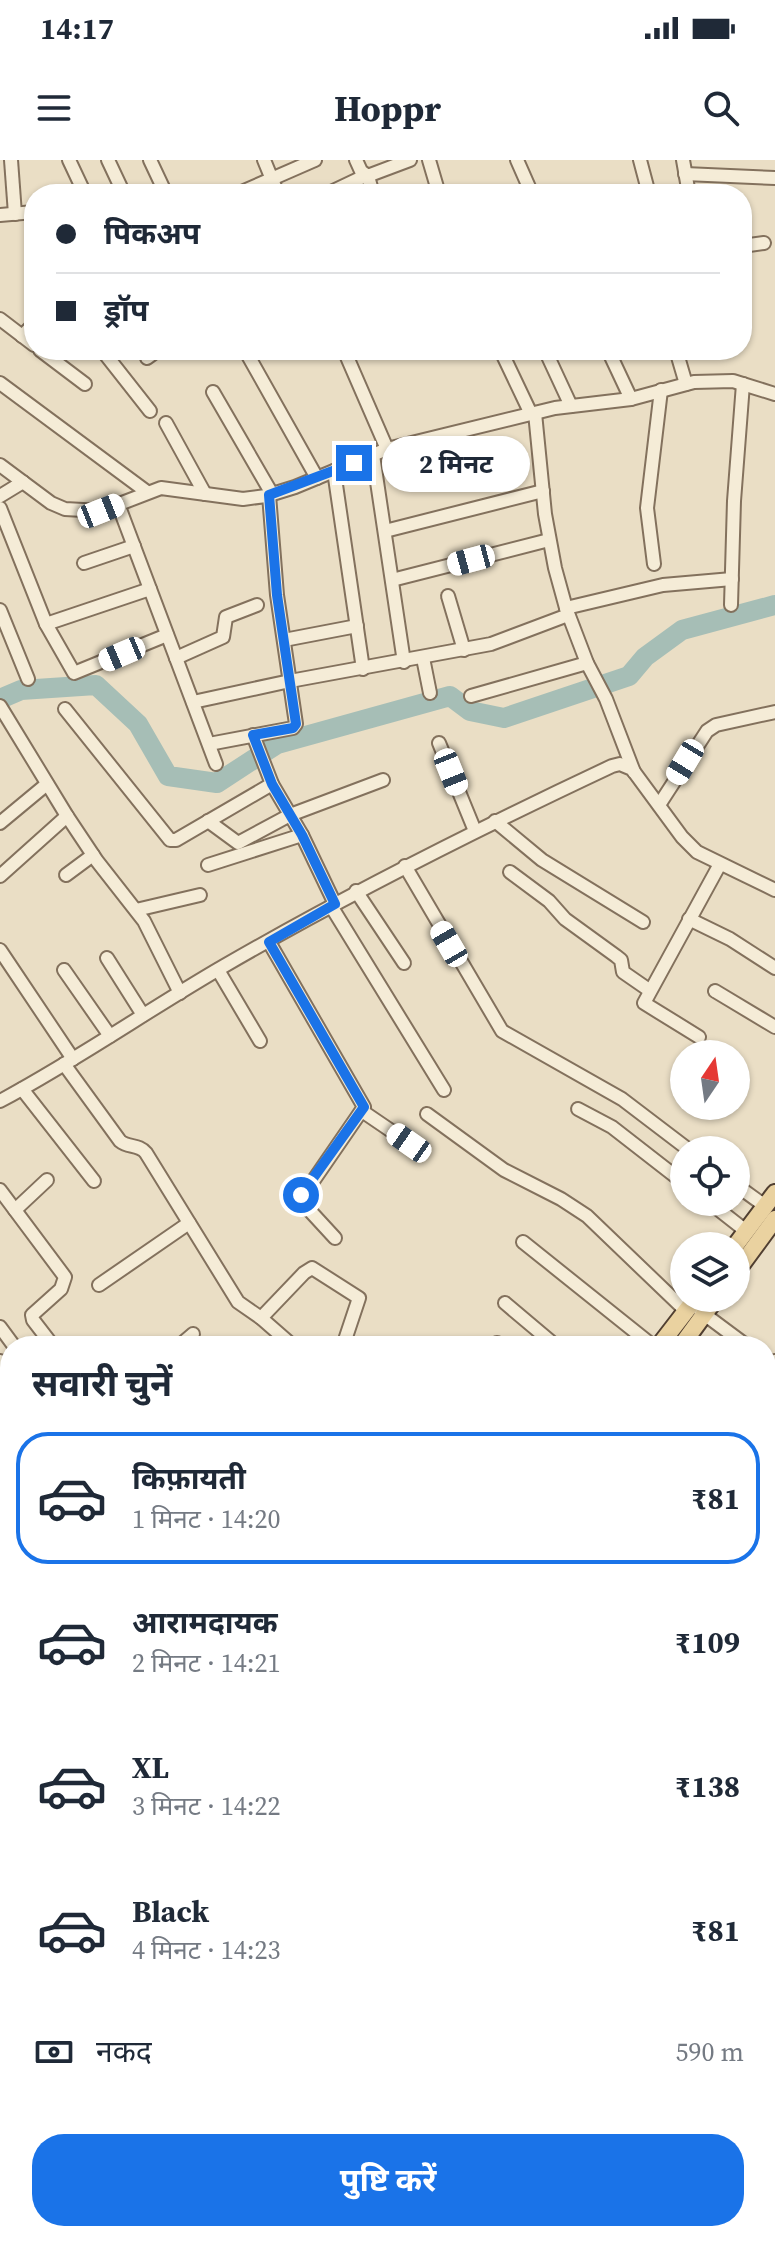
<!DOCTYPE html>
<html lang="hi">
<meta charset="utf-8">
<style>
:root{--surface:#fff;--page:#f6f6f7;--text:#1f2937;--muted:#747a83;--line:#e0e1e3;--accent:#1a73e8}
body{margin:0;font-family:"Source Serif 4","Noto Sans Devanagari",serif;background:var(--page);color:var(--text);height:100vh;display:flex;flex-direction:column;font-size:30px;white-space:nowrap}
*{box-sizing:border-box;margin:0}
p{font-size:26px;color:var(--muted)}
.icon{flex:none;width:44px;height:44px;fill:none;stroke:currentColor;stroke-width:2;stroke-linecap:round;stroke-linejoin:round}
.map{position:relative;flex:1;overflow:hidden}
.details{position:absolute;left:0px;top:1176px;width:776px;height:906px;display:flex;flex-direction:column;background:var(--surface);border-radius:32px 32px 0 0;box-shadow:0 2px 6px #0004}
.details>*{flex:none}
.top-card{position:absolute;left:24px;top:24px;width:728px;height:176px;border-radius:32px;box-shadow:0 2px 6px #0004;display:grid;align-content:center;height:176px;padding:0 32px;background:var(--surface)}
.needle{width:52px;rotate:13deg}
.controls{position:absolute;left:670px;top:880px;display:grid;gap:16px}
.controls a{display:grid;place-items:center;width:80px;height:80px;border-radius:50%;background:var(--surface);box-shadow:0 2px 6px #0004;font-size:40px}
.end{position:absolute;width:36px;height:36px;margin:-18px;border:10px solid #1a73e8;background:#fff;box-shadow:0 0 0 4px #fff}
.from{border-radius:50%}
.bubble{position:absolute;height:56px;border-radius:28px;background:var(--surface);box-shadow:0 2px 6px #0004;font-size:26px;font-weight:700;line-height:56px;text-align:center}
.car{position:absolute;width:24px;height:48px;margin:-24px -12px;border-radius:10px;box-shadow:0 0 6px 2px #0007;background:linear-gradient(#fff 24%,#345 0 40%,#fff 0 76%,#345 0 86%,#fff 0)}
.top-card b{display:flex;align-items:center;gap:28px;height:76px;font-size:30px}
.top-card b+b{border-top:2px solid var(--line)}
.top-card i{width:20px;height:20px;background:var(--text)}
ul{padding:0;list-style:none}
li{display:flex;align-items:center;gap:24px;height:132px;margin:0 16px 12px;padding:0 16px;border:4px solid transparent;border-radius:32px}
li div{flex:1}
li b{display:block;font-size:30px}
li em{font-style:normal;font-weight:700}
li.current{border-color:var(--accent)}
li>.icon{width:72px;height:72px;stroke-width:1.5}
h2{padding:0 32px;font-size:36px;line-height:96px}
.pay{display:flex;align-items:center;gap:20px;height:88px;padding:0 32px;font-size:30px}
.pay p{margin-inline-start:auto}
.action{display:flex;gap:16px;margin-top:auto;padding:16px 32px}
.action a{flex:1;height:92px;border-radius:32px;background:var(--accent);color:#fff;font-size:32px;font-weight:700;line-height:92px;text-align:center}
.status{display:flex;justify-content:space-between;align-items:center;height:56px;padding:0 40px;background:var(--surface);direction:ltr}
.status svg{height:22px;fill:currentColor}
header{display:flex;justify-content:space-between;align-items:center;height:104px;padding:0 32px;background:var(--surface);font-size:36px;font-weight:700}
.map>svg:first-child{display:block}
</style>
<div class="status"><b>14:17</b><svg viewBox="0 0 49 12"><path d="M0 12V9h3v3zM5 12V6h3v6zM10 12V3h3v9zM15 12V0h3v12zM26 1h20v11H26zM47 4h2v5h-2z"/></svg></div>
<header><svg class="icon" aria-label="menu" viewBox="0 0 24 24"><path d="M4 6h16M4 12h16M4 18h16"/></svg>Hoppr<svg class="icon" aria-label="search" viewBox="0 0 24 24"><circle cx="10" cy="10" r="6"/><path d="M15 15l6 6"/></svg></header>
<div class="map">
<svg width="775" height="2081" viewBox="0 0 775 2081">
<rect width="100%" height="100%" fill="#eadec5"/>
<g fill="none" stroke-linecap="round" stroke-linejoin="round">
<polyline stroke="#a6beb6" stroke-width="20" points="0,539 21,530 96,525 138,564 168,616 217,623 277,584 450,536 470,551 504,558 629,516 645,497 682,470 775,445"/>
<g stroke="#83715d" stroke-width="16">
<g id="minor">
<polyline points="11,0 15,54"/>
<polyline points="69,0 85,34"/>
<polyline points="108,0 124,34"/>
<polyline points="150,0 166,34"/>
<polyline points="264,0 278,34"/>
<polyline points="356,0 361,11 369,17"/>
<polyline points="429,0 439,34"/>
<polyline points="517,0 532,34"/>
<polyline points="640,0 649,34"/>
<polyline points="683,0 689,34"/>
<polyline points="685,14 775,18"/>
<polyline points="237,34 315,0"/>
<polyline points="327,34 367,15"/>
<polyline points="373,34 369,20 370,15 410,0"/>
<polyline points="0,55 34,52"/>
<polyline points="742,86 764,83"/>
<polyline points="0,159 34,185"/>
<polyline points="22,176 34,164"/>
<polyline points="40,190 85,224"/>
<polyline points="102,190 150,251"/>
<polyline points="245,190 317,318"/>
<polyline points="344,190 387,289"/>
<polyline points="545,190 571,246"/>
<polyline points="608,190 631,239 694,222 733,221 775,234"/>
<polyline points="676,190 686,224"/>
<polyline points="501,191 531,254"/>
<polyline points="147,198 158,190"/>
<polyline points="0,223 147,332"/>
<polyline points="213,232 272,334"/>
<polyline points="535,253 545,354 555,408 566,448 587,503 606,539 634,612"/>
<polyline points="166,263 205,334"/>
<polyline points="373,295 404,502"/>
<polyline points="0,305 51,343 65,349 101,351 161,328 243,339 266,336 295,327 387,289 555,248 631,239"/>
<polyline points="334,311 363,509"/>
<polyline points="0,336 23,322"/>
<polyline points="118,344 216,604"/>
<polyline points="0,348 46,464 74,513 167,475"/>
<polyline points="385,371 543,331"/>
<polyline points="84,403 134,386"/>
<polyline points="654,404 647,348 661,230"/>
<polyline points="392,420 549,380"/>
<polyline points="448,436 464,490"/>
<polyline points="731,445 734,341 743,224"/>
<polyline points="566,448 663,425 732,419"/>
<polyline points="0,450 28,519"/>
<polyline points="46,464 150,429"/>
<polyline points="284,480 357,466"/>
<polyline points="176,498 223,477 226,457 257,445"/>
<polyline points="423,498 430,533"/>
<polyline points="471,536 587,503"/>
<polyline points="193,542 290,521 491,484 568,455"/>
<polyline points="0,546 67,656 97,701 144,761 180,833"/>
<polyline points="65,549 170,680 176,680 272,624"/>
<polyline points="253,575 272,624 302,675 335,744"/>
<polyline points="439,583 475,671"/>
<polyline points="209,584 293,568 296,564 277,435 269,335"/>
<polyline points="659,645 707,571 716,565 775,552"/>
<polyline points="208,661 238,683 290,655 383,620"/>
<polyline points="495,661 542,700 643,762"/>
<polyline points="0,663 47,624"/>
<polyline points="208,705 302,675"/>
<polyline points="405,706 502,871 622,939 689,990"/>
<polyline points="510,712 549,741 565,759 616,796 621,800 623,812 649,830"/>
<polyline points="66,715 93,695"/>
<polyline points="0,716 67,656"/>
<polyline points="356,731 404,803"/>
<polyline points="331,746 444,930"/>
<polyline points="136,750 200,735"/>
<polyline points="689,759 730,779 775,808"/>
<polyline points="269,782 364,947 300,1040 335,1078"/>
<polyline points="0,790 73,899"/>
<polyline points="107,798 143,855"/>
<polyline points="64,810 110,876"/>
<polyline points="218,810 260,881"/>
<polyline points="715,831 775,867"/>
<polyline points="699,877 644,843 720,704"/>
<path d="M64,904L120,981C128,988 139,984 146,993L238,1142L261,1158L293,1186"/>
<polyline points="22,929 94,1021"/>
<path d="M0,941C77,900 148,850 224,806C350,733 480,668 612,606L620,604L632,609L682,677L697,692L775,730"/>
<polyline points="578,949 612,967 684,1023"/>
<polyline points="362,951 409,983"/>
<polyline points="427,954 504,1010 561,1039 587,1056 686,1151"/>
<polyline points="736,1025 765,1046"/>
<polyline points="0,1030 65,1117 61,1129 32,1155 33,1160 53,1186"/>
<polyline points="709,1042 746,1071"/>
<polyline points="15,1050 47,1020"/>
<polyline points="523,1082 653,1186"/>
<polyline points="99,1125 189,1063"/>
<polyline points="505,1143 556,1186"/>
<polyline points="700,1151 747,1186"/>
<polyline points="261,1158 304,1113 312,1108 359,1138 343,1186"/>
<polyline points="0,1167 14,1186"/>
<polyline points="497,1183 500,1186"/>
<polyline points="179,1186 193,1174"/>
<polyline points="0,1201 10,1213"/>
<polyline points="766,1213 775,1201"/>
<polyline points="0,1253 10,1264"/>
<polyline points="10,1283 10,1284"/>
<polyline points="766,1297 775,1286"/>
<polyline points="766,1326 775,1335"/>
<polyline points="0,1332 10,1348"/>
<polyline points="0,1398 10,1415"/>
<polyline points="0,1446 10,1460"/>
<polyline points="766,1462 775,1456"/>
<polyline points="0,1533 10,1541"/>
<polyline points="0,1570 10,1559"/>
</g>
</g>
<g stroke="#513f31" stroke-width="20">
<g id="major">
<polyline points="735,1086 775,1033"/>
<polyline points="736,1112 775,1059"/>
<polyline points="659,1186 696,1138"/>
<polyline points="681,1186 716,1138"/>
<polyline points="766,1777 775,1788"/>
<polyline points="0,2079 10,2066"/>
<polyline points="15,2081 22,2072"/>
</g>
</g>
<use href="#minor" stroke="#f5ecd7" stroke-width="12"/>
<use href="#major" stroke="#ead2a0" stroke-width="16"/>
</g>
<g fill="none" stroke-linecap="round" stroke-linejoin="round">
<polyline stroke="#1a73e8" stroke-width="10" points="301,1035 364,947 269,782 335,744 302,675 272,624 253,575 293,568 296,564 277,435 269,335 354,303"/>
</g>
</svg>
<div class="controls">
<a><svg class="needle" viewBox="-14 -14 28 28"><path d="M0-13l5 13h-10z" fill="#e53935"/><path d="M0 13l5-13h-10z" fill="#747a83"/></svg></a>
<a><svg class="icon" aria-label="locate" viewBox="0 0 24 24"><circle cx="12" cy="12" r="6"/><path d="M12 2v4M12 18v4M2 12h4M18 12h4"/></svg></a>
<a><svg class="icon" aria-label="layers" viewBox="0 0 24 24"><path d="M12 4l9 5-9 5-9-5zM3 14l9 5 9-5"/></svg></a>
</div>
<i class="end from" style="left:301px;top:1035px"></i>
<i class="end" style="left:354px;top:303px"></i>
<div class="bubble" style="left:382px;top:276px;width:148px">2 मिनट</div>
<i class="car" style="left:101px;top:351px;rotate:68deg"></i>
<i class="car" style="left:471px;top:400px;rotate:255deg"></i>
<i class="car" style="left:122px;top:494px;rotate:247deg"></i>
<i class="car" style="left:685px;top:602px;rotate:211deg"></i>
<i class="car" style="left:451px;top:612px;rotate:158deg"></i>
<i class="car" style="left:449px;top:784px;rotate:330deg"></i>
<i class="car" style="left:409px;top:983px;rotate:305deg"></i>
<div class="top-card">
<b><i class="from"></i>पिकअप</b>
<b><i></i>ड्रॉप</b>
</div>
<section class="details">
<h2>सवारी चुनें</h2>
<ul>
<li class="current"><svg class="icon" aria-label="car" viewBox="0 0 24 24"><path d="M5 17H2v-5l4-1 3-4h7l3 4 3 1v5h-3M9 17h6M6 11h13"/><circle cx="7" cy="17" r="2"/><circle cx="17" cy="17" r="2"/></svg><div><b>किफ़ायती</b><p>1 मिनट · 14:20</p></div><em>₹81</em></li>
<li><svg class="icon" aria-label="car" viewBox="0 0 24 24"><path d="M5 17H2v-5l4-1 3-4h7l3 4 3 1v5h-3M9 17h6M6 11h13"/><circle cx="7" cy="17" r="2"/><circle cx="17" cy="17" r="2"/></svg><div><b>आरामदायक</b><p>2 मिनट · 14:21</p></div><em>₹109</em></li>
<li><svg class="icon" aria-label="car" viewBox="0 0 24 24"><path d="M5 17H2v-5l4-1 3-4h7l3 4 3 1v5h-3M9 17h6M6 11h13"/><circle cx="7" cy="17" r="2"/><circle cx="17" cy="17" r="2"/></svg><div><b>XL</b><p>3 मिनट · 14:22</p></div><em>₹138</em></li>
<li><svg class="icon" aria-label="car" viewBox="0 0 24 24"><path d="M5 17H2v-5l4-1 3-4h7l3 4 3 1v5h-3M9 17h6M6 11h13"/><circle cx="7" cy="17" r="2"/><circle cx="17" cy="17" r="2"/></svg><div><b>Black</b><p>4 मिनट · 14:23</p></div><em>₹81</em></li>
</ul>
<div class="pay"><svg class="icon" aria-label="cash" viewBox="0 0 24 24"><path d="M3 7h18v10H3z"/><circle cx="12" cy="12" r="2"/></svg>नकद<p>590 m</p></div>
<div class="action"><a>पुष्टि करें</a></div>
</section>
</div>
